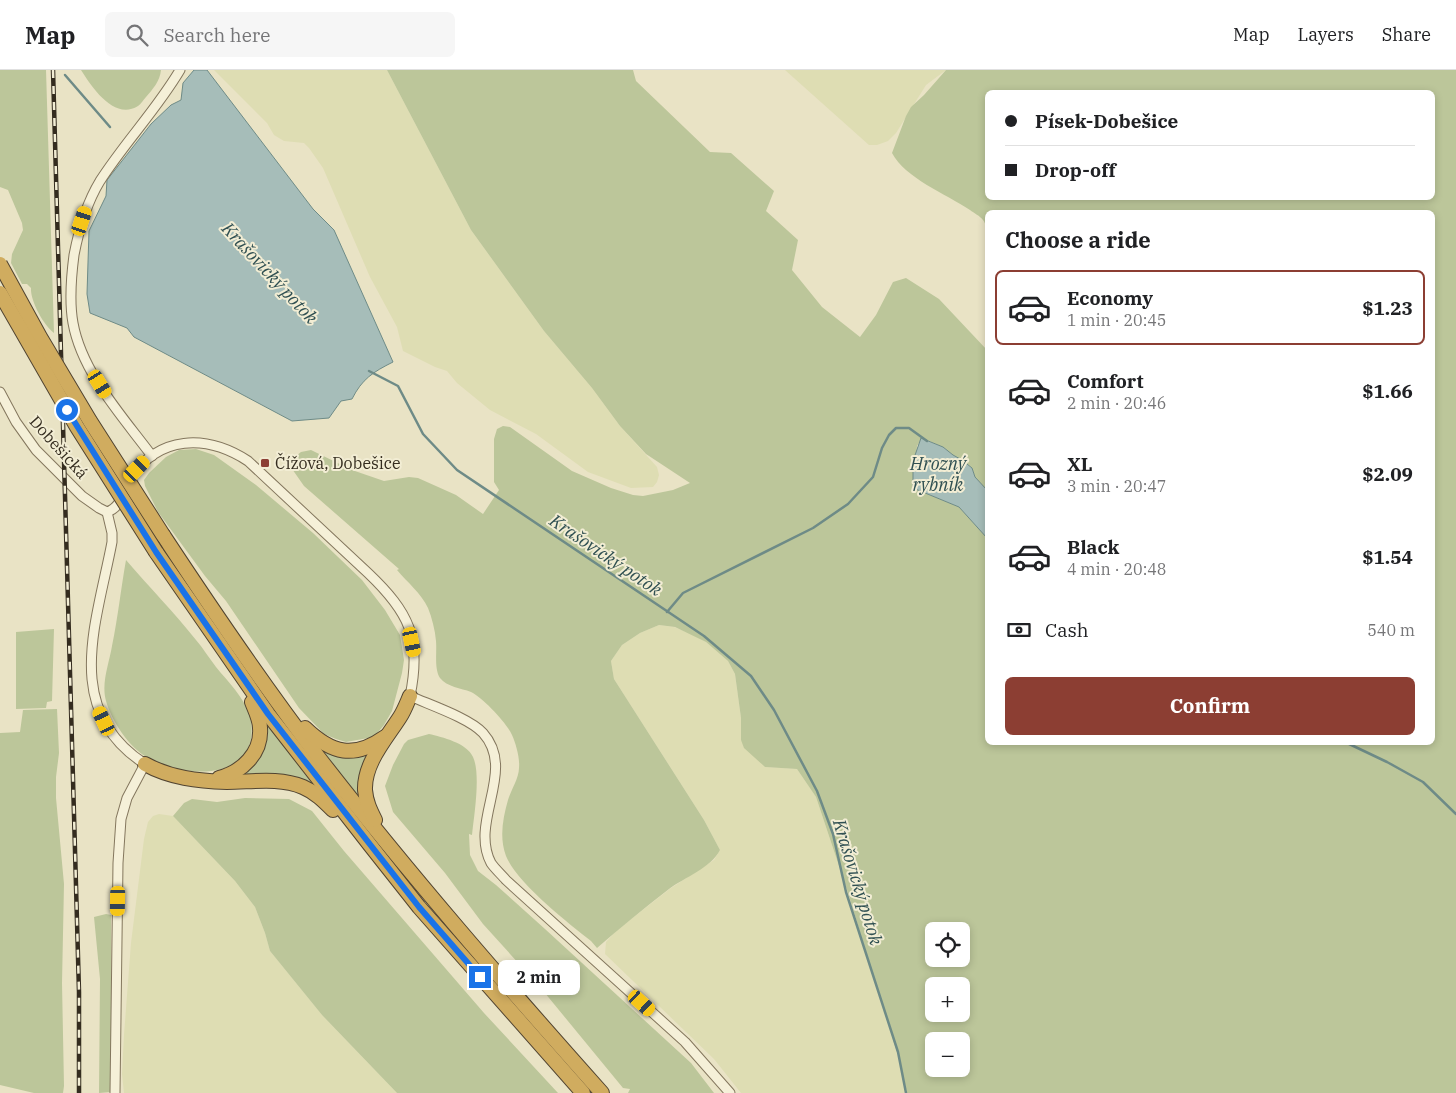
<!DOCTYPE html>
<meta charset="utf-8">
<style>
:root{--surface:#fff;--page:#f6f6f6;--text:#202124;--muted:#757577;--line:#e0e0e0;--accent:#8c3e33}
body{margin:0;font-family:"IBM Plex Serif",serif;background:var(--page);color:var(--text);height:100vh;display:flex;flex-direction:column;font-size:19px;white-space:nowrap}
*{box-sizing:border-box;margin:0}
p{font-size:16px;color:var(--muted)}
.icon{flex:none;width:28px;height:28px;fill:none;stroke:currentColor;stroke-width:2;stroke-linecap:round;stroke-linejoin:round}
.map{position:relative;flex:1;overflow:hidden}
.panel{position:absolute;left:985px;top:140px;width:450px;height:535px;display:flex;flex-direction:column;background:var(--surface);border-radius:8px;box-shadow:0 2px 8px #0003}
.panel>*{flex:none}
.banner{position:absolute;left:985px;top:20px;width:450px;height:110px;border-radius:8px;box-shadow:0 2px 8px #0003;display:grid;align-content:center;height:110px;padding:0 20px;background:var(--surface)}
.fabs{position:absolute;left:925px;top:852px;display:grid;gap:10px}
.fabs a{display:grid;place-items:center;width:45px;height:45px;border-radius:8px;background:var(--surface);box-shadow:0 2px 8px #0003;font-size:25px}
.end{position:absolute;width:22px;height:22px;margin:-11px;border:6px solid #1a73e8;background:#fff;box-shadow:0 0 0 2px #fff}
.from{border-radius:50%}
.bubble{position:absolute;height:35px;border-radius:8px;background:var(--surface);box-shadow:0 2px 8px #0003;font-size:16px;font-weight:700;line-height:35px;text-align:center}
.car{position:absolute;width:15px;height:30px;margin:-15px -8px;border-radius:6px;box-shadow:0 0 4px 1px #0007;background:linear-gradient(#f5c518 24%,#345 0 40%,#f5c518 0 76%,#345 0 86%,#f5c518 0)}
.banner b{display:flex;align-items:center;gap:18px;height:48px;font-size:19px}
.banner b+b{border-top:1px solid var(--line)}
.banner i{width:12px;height:12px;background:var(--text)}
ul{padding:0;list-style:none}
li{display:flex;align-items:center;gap:15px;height:75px;margin:0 10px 8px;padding:0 10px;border:2px solid transparent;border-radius:8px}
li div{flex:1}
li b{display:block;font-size:19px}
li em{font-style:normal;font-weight:700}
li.current{border-color:var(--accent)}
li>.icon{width:45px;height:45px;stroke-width:1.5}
h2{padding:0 20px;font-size:22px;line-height:60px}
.pay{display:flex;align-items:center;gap:12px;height:55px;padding:0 20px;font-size:19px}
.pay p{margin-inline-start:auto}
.cta{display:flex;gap:10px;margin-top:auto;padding:10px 20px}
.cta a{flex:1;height:58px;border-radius:8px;background:var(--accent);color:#fff;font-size:20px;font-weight:700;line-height:58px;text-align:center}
header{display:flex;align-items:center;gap:30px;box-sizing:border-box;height:70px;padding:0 25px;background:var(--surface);border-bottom:1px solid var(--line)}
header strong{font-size:24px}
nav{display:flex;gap:28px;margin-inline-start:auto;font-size:18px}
.search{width:350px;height:45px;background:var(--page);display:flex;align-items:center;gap:12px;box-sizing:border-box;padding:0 18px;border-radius:8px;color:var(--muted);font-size:19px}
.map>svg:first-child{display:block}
</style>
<header>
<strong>Map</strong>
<div class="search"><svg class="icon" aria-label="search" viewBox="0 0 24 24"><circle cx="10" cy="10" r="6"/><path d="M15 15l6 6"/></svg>Search here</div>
<nav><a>Map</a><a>Layers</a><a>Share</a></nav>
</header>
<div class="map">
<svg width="1456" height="1023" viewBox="0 0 1456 1023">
<rect width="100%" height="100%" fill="#e9e3c5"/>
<g fill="#deddb3">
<polygon points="214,0 387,0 471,160 544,261 592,318 620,356 657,397 659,405 657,412 653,417 631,418 588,402 536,364 490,340 457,313 447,301 435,297 403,281 397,257 370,207 323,98 309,78 304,73 284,71 274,65 267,53"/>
<polygon points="785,0 946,0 926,15 896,63 888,71 877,75 869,75"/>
<polygon points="659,555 674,557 689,563 706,572 728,591 735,604 741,648 741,670 765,697 797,699 816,727 848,823 900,992 907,1023 741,1023 714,989 605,884 606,872 617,860 671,818 714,790 720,780 704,750 614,609 611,591 622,575 640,563"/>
<polygon points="159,744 173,746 235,811 255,837 265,863 270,881 322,945 397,1023 124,1023 122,1004 124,965 131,873 144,769 148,752 153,746"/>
</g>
<g fill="#bcc69a" fill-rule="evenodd">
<path d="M0,0H46L54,263C43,255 30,230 31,218L27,214H22L11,193L12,184L23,160L22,153L8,120L0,117Z"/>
<path d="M81,0H161C160,11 153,19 146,27C143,30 141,34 138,36C114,51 92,17 81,0Z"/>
<path d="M387,0H633L636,11L710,82L731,83L774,121L766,141L798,170L792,200L822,237L860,267L876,245L893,212L906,208L939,229L987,280V420L975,407L972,398L962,390L953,385L943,377L922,368L917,376L913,418L959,437L987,468L988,672H1432V142H988L987,160C986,157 985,152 983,150C980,146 974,143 970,140C946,124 905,108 892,83L906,46L911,37L924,25L946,0H1456V1023H907L900,992L848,823L816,727L797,699L765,697L744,678L741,670V648L735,604L728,591L706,572L675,557L659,555L640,563L622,575L611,591L614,609L704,750L720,780C711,798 685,807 669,819C644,838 620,858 597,878L591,871C568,853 517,813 506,786C499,767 503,748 508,730C511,720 519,708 519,698C520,688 516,674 512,665C507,653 482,627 471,622C461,618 447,617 440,608C434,599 437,582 436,571C435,560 432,548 428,538C421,523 407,512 397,500L399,499L304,416L290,396L296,386L301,382L311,380L352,400L384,411L409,407L418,408L456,425L483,444L499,420L494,412V369L497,359L503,356L510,357L572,401L611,418L633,425L643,426L673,420L690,413L646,384L620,356L592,318L544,261L471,160ZM988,22H1432V128H988ZM934,861H961V889H934ZM934,916H961V944H934ZM934,971H961V999H934Z"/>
<polygon points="196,379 214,385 256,415 313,463 362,510 385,540 400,565 404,590 402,603 392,641 384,655 374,667 346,672 336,669 324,664 299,638 226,531 205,506 158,442 145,416 144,410 149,403 166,387 179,380"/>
<path d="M126,490C149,517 174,542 196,570C203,578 209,588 216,597C229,613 243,626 250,646C252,653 252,662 251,669C242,713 178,705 148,688C129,677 112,652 106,631C101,613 109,594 112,576C118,547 121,518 126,490Z"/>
<polygon points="54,559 52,631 47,632 46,638 16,639 16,562"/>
<polygon points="57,639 59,683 56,707 56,728 64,814 62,913 64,1016 63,1023 34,1023 0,1015 0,663 20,662 23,640"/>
<polygon points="264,650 315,717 237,707"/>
<path d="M429,664C442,667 467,673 473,687C481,704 474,746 472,765L469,764L470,785L478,801L496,815L545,859L691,993L714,1023H628L630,1019L623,1018L540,917L483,854L445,803L393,742L385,716L393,695L404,674L408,670Z"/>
<polygon points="320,677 377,677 363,732"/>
<polygon points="245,728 289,729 312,741 344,781 484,943 558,1023 397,1023 322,945 270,881 265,863 255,837 235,811 173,746 184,733 192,729 217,732"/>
<polygon points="106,844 111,845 111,1022 99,1023 100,909 94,847"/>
</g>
<g fill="#a6bdb9" stroke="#6e8b87">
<path d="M194,0H207L313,139L334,160L393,292C373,302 362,309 352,329L341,331L329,348L292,351L134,267L127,258L90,243L87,224L89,161L106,126L107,110L151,54L171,35L181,30L183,13Z"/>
<polygon points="921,368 943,377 953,385 962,390 972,398 975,407 987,420 987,468 959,437 913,418 913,391"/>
</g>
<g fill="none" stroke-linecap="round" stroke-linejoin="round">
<g stroke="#6e8b87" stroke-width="2.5">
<polyline points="65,5 110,57"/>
<polyline points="369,301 398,316 423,364 457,400 704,566 751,606 774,640 817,721 833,764 846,822 898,982 906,1023"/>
<polyline points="667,542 683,523 813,458 848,434 873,407 882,378 889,365 896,358 909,358 927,371"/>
<polyline points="1345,672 1387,692 1423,712 1456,744"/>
</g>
<g stroke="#83765d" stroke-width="11">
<g id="minor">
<polyline points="0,322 16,352 36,380 82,426 99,438 107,442"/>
<path d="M152,386C123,347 82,303 73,253C69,231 71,208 74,185C79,159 86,134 100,111C125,72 157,39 180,0"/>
<path d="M107,442C122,437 123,421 130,409C159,365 206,364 248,391L368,503C409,542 422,568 410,626C430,635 469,648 483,663C517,701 469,751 491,793C495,799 502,805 506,810L685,972L730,1023"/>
<path d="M107,442L112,463V472C97,552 61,640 145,694L127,728L121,749L118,793L115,1023"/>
</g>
</g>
<g stroke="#514431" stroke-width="16">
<g id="highway">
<path d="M163,465C213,541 264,616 319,688C409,804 505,914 602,1023"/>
<polyline points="156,482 268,644 370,775 419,837 583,1023"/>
<path d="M305,658C332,684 354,689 385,667"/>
<path d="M145,694C170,708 198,711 227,712C252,712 279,707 303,717C315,722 324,731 333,740"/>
<path d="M219,708C242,702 262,683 260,658C260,649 255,640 252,632"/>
<path d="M375,750C370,740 366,732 365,720C364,693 386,669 400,647C404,641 407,633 410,626"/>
</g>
</g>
<use href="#minor" stroke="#f5f0d8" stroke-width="9"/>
<use href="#highway" stroke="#d0ac5f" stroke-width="14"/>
<g stroke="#342c1f" stroke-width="4.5">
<polyline id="rail" points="53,0 79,922 79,1023"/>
</g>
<use href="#rail" stroke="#f2edd4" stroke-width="2.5" stroke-dasharray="8" stroke-linecap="butt"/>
<g stroke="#514431" stroke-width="16" stroke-linecap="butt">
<g id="highway-bridge">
<polyline points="0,194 40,267 90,351 163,465"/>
<polyline points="0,223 77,357 156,482"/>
</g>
</g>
<use href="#highway-bridge" stroke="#d0ac5f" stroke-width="14"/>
</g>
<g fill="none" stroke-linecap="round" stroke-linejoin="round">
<polyline stroke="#1a73e8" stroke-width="6" points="67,340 156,482 268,644 419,837 480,907"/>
</g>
<rect fill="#8c3e33" stroke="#f2edd4" stroke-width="2" x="260" y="388" width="10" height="10" rx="2.5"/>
<g text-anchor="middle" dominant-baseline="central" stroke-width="4" stroke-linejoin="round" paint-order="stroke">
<g font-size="16" fill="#342c1f" stroke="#f2edd4">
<text transform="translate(59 377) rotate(48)">Dobešická</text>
</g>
<g font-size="16" fill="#342c1f" stroke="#f2edd4" text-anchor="start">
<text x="275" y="393">Čížová, Dobešice</text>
</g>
<g font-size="18" font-style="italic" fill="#305052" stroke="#f2edd4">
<text transform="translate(270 203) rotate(47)">Krašovický potok</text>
<text x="938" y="393">Hrozný<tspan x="938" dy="21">rybník</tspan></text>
<text transform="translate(606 485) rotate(34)">Krašovický potok</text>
<text transform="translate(858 812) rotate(73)">Krašovický potok</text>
</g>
</g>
</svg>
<div class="fabs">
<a><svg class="icon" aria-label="locate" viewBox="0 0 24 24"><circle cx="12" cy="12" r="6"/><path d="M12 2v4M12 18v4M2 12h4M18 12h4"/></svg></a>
<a>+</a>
<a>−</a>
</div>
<i class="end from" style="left:67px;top:340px"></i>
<i class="end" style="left:480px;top:907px"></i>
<div class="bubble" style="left:498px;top:890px;width:82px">2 min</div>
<i class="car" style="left:82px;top:151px;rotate:18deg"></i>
<i class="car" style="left:100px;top:314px;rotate:148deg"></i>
<i class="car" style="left:137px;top:399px;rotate:44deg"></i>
<i class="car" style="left:412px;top:572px;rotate:168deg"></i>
<i class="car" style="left:104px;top:651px;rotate:335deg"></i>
<i class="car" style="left:118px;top:831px;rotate:181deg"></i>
<i class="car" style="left:642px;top:933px;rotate:132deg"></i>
<div class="banner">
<b><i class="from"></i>Písek-Dobešice</b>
<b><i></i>Drop-off</b>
</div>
<section class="panel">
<h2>Choose a ride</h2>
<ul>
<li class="current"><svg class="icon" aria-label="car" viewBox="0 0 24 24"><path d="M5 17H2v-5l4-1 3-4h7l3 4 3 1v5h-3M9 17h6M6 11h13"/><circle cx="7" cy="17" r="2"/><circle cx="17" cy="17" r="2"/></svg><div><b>Economy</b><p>1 min · 20:45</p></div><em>$1.23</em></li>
<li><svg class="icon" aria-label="car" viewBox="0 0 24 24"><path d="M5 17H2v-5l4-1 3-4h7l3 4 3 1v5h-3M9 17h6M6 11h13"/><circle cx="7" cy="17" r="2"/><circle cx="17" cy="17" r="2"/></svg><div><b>Comfort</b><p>2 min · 20:46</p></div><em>$1.66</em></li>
<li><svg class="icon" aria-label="car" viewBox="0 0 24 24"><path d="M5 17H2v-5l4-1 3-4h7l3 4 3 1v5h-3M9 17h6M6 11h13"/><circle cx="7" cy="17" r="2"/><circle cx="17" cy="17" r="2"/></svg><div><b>XL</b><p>3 min · 20:47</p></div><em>$2.09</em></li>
<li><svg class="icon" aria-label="car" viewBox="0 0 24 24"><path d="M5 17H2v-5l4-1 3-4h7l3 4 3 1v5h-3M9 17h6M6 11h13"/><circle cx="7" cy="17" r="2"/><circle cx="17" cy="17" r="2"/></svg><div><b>Black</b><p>4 min · 20:48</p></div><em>$1.54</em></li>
</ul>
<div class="pay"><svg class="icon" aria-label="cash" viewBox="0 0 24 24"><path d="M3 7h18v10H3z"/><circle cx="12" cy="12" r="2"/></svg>Cash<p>540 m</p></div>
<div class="cta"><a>Confirm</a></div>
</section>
</div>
